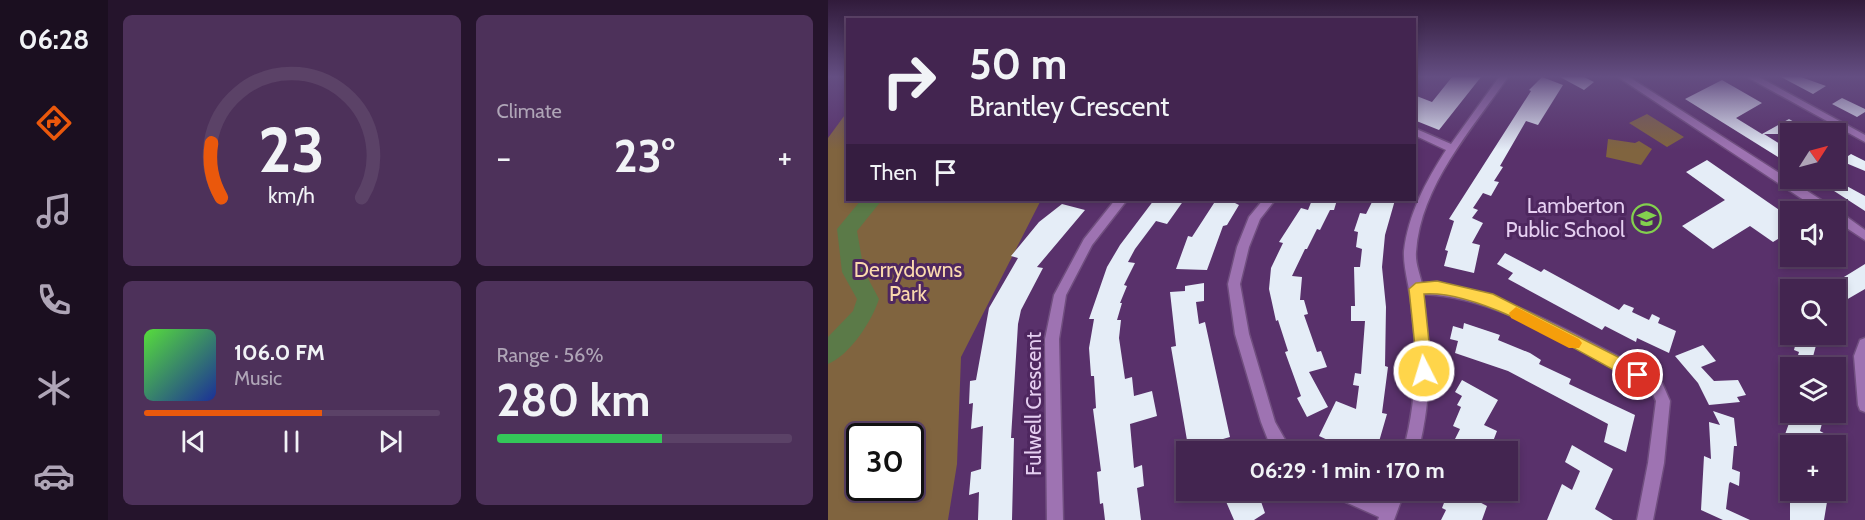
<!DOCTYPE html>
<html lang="en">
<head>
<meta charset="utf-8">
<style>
  body { margin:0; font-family:Cabin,sans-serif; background:#4d315a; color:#f1f3f6; height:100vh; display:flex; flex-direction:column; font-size:22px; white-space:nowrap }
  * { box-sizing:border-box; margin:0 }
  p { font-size:20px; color:#afa5b7 }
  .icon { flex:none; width:33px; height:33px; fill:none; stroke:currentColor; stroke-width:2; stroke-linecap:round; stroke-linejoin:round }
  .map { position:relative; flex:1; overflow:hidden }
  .side { display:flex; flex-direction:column; gap:15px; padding:15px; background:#25142c; width:720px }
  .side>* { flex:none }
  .guide { position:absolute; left:18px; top:18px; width:570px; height:183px; border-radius:0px; box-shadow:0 3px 9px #0003,0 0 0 2px #5b4267; background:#432550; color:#f1f3f6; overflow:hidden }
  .needle { width:39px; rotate:54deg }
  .fabs { position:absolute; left:952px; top:123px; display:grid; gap:12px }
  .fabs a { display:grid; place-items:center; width:66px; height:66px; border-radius:0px; background:#432550; box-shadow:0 3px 9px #0003,0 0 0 2px #5b4267; font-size:30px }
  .speed { position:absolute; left:18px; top:423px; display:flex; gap:12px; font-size:30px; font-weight:700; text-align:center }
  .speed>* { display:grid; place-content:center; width:78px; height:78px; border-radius:50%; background:#432550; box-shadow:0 3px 9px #0003,0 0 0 2px #5b4267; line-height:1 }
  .speed .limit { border:3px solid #111; border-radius:9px; background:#fff; color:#111 }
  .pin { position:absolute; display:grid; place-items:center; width:51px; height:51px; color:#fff; margin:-26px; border:3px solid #fff; border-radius:50%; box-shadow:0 2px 6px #0007 }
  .me { position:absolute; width:66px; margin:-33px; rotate:355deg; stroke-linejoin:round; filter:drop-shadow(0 0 4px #0008) }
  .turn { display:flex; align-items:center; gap:21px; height:126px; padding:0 24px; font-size:27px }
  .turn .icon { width:78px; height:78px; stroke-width:2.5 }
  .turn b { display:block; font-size:42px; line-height:51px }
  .then { display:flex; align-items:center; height:57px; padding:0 24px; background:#0003; gap:12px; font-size:22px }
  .big { font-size:45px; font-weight:800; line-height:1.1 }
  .side .tile { flex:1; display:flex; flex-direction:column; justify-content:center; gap:9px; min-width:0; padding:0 21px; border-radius:9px; background:#4d315a }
  .side .dial { align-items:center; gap:0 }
  .dial svg { height:156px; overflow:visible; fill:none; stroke:#5b4267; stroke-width:7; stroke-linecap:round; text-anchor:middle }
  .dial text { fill:#f1f3f6; stroke:none }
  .song { display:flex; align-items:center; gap:18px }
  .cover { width:72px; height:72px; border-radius:9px; background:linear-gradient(135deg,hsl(110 70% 55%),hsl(230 70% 35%)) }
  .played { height:6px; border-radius:3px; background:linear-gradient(90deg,#ea580c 60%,#5b4267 60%) }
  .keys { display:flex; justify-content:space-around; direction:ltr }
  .heat { display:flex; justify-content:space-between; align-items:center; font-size:33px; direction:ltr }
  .charge { height:9px; border-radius:4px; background:linear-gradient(90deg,#34c759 56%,#5b4267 0) }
  .side .tiles { flex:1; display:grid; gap:15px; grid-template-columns:repeat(2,1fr) }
  .trip { position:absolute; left:348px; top:441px; width:342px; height:60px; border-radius:0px; background:#432550; box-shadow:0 3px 9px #0003,0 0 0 2px #5b4267; font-weight:800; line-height:60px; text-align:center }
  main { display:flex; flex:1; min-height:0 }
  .dock { display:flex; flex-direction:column; width:108px; justify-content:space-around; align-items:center; background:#1b0f20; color:#afa5b7 }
  .dock .icon { width:42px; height:42px }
  .dock .active { color:#ea580c }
  .dock b { font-size:27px; color:#f1f3f6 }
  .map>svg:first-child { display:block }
  .green { fill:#80643f; fill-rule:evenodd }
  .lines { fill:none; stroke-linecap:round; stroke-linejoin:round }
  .river { fill:#5b7a48; fill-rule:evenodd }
  .building { fill:#e5edf7 }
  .street-casing { stroke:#704e7f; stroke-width:3 }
  .street { fill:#9e73b2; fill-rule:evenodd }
  .route { fill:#ffd54a; stroke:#a68a30; stroke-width:1.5 }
  .slow { fill:#f59e0b }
  .labels { text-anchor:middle; stroke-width:6; stroke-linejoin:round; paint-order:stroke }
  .poi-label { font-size:21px; fill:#e5cff1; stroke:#4e275f; text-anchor:end }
  .park-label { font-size:21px; fill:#fad9ad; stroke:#4e275f }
  .street-label { font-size:21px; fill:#e5cff1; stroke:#4e275f }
</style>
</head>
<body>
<main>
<nav class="dock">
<b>06:28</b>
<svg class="icon active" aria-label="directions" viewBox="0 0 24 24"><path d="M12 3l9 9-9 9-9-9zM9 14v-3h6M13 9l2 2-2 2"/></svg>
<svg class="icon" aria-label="music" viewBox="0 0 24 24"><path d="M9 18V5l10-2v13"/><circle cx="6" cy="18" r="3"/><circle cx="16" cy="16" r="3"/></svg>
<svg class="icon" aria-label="phone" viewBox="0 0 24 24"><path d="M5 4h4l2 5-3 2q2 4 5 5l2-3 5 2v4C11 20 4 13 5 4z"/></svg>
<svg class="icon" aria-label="climate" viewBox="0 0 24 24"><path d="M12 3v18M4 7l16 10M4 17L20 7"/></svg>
<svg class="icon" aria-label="car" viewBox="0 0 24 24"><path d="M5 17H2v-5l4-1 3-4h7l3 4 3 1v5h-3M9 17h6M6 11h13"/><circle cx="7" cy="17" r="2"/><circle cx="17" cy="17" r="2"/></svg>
</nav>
<section class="side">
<div class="tiles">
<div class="tile dial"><svg viewBox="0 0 100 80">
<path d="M14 69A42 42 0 1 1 86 69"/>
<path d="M14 69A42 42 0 0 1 9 41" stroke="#ea580c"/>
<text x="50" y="56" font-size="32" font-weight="700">23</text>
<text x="50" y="72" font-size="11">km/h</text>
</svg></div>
<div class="tile"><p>Climate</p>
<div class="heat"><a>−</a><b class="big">23°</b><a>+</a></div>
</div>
<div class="tile">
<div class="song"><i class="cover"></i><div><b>106.0 FM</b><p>Music</p></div></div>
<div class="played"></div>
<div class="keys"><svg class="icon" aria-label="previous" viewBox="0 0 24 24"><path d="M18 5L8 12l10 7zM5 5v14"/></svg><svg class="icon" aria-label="pause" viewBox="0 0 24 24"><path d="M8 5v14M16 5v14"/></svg><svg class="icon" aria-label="next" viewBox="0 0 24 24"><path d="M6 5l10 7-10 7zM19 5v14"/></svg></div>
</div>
<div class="tile"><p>Range · 56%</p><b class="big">280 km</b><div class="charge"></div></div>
</div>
</section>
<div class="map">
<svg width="1037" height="520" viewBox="0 0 1037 520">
  <rect width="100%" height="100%" fill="#59316b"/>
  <path class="green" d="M19 112 20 200H213L133 357 129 464 120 520H0V138ZM32 436H82V488H32Z
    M819 114 856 137 839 147 801 123Z
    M780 139 807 143 811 141 824 149 813 165 778 157Z"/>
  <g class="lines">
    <path class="river" d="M33 200H54L29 231 36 271 51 299C44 321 22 355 0 364V337L25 311 29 299 14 272 9 229Z"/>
  </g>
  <path class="building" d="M624 77H653L611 130 586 120V95L604 102Z
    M714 77 735 85 710 125 698 121 672 166 675 167 666 181 671 182 663 196 655 193 645 208 650 210 644 218 655 223 644 243 652 245 646 273 616 266 620 251 617 250 626 221 621 219 703 91 701 90Z
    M732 77H756L766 82 756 90Z
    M953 77H973L998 86 985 94Z
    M894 80 934 103 908 118 934 134 961 119 987 134H936L963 151V165L857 99Z
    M1014 98 1037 109V112L1029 117 1004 104Z
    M1023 154 1037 161V171L1013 161Z
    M879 160 963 218V231L945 242 922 226 885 249 854 226 897 200 858 172Z
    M986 178H1004L1037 196V211Z
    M326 200H356L339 224 328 221 307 249 300 262 307 263 296 285 299 286 292 303H294L289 320H293L291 338 297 379 304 377 306 396 324 391 329 416 302 424 306 468 314 465 316 486 309 488 313 520H277L275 503 272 504 269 472 273 471 265 409 268 408 266 376H263L261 348 266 319H261L279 267 292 245Z
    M388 200H410L407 203 411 205 399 225 395 226 379 270 348 269 360 236 364 237Z
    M484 200H509L506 210H502L492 230 489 229 479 249H477L464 276 474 277 472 300H476L480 314 476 315 489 352 493 351 499 367 481 372 500 407 479 417 469 398 473 396 457 352 460 351 450 320 448 321 441 289 443 268 455 243 451 242 473 208 480 210Z
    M545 200H567L557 235 554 267 558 307 557 366 560 367 554 413 559 414 548 452H526L491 436 508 401 528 409 531 386 525 385 527 373 533 374 537 321H523V306H527L526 267H532L534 249 528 247 530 232 526 231 532 213 538 214Z
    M234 204 257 210 209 267 215 268 193 310 190 324 183 438H186L184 520H150L151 492 141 495 143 472 153 469 155 426 143 429 145 403 141 404 142 381 148 380 161 308 190 258 183 256 211 222Z
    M677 253 713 272 716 269 791 310 796 304 806 308 804 312 821 320 824 314 832 318 830 323 848 331 841 353 809 338 808 342 777 326 774 330 680 279 685 273 669 264Z
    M1037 264V289L1018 300 1008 309V289L1003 285Z
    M376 283V301L368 302 371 324 377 322 402 437 395 439 398 452H379L378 449 361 452 343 347 348 346 342 292 357 291V286Z
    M636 323 672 335 670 340 702 353 713 360 711 364 743 379 741 384 807 415 798 452 776 442 780 424 680 371 627 353 630 341 622 339 625 326 635 329Z
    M953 334H991L982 368H966L971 352 966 350 968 342Z
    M875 345 888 361 873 367 886 381 910 380 918 395 909 397 912 402 881 405 870 383 847 356Z
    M960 365H963V407L950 400Z
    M634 380 670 400 656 425 669 431 661 452H629L633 442 627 439 632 429 625 426 633 407 629 405 634 396 627 392Z
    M885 411 906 418 909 446H906L904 469 912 472 911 486 902 482 901 484 898 509 922 520H895L873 510 876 456 883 459 881 422 892 425Z
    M965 412H997L992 431 1001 436 998 446H965L955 440Z
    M744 445 785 469 767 509 785 520H719L734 484 744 490 752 471 737 462Z
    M393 490H429L437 513 426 520H406Z
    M621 490H642L640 496 659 506 654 520H613L618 510 614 508Z
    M962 490H1001L996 520H962Z"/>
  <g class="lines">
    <defs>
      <path id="street" d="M671 77H680C644 129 592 186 588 252 587 263 592 274 594 284 680 288 754 342 831 376L842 401 836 463 825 520H809L820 463 828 401 821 386C748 352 678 298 595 294 603 348 604 399 590 452H575C588 405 590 358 584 310 583 292 575 269 576 251 580 215 598 181 618 150L586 135V128L623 144Z
        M790 77H801L1012 212 1037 230V240L1008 221V212H994Z
        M919 77H931L1037 135V142Z
        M287 200H299L264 245 238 295 231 339 235 520H219L217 339 226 295 256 239Z
        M435 200H447L432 219 421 247 412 284 421 334 447 422 464 452H448L440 440 433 422 407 334 400 284 409 247 421 217Z
        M1037 338V412L1032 410 1030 405 1026 356 1032 340Z
        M502 490H529L556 503 561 490H577L566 520H550L551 517 504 496Z"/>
    </defs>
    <use href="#street" class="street-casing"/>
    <use href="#street" class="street"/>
  </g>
  <linearGradient id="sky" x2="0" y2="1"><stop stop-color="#311b3b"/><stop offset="0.51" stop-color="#644e82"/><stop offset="1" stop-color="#644e82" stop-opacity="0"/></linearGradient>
  <rect width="1037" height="150" fill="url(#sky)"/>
  <path class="route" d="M609 281 665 294 816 370 818 375 816 380 810 382 804 380C751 352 654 290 596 294L604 371 602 376 596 379 590 376 581 289 588 283Z"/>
  <path class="slow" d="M688 307 751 339 754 343 751 348H741L683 318 681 313Z"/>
  <defs>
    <symbol id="school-ring" viewBox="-11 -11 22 22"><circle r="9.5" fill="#4e275f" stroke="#83d04e" stroke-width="1.5"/><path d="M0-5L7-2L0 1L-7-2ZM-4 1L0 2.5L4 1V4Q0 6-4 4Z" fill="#83d04e"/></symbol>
  </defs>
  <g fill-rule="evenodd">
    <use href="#school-ring" x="802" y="202" width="33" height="33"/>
  </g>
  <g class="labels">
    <g class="poi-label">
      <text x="797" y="213">Lamberton<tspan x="797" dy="24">Public School</tspan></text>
    </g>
    <g class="park-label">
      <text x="80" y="277">Derrydowns<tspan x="80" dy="24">Park</tspan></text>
    </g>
    <g class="street-label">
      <text transform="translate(206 404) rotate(-90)" y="7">Fulwell Crescent</text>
    </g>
  </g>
</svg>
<div class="fabs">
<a><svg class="needle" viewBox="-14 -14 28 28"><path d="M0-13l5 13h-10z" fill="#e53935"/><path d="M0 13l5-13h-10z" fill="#afa5b7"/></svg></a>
<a><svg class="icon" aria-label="sound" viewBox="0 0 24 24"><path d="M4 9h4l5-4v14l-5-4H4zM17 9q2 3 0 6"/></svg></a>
<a><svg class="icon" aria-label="search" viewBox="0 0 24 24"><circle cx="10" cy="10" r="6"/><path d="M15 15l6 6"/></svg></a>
<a><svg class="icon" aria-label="layers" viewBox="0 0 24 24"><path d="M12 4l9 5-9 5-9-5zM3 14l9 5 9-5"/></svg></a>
<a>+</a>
</div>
<div class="speed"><div class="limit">30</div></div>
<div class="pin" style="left:810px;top:375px;background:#d93025"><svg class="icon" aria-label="arrive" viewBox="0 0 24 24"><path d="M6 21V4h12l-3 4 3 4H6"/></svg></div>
<svg class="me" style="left:596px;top:371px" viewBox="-20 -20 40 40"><circle r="17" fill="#ffd54a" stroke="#fff" stroke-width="3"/><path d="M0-11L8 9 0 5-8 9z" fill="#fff"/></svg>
<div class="trip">06:29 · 1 min · 170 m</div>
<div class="guide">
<div class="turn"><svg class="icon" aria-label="right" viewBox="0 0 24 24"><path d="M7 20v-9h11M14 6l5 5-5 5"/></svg><div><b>50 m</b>Brantley Crescent</div></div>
<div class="then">Then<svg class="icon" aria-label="arrive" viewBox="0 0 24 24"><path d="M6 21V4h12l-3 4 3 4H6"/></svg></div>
</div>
</div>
</main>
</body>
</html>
